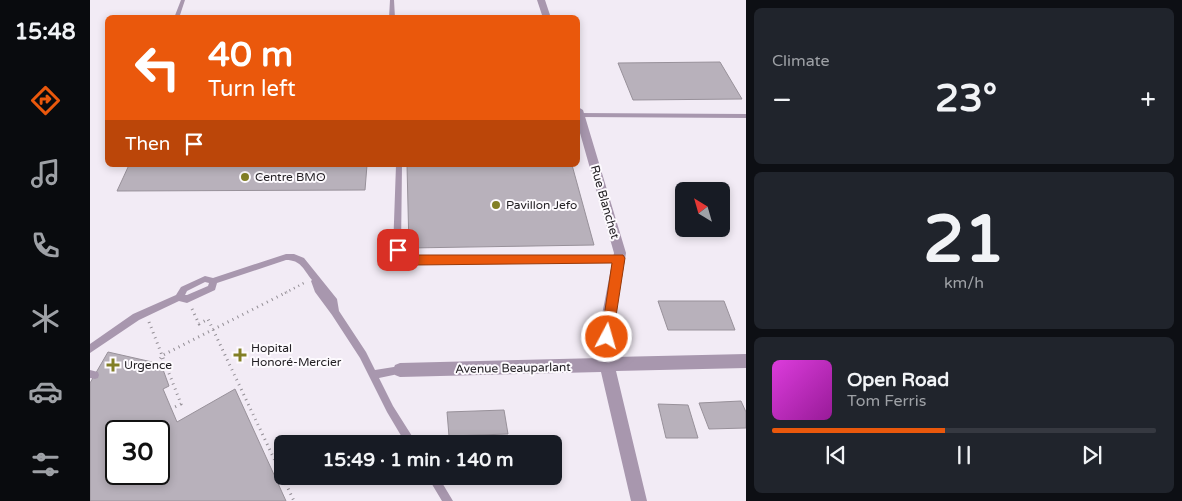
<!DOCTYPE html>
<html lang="en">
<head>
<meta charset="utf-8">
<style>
  body { margin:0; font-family:"Varela Round",sans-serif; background:#20242c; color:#f1f3f6; height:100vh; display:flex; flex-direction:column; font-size:19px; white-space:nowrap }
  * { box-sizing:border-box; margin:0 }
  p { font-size:16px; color:#9ea1a6 }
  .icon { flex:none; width:28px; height:28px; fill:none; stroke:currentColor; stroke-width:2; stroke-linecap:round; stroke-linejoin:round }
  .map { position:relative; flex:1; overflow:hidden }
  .side { display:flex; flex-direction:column; gap:8px; padding:8px; background:#0d0f14; width:436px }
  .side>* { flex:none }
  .guide { position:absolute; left:15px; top:15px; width:475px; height:152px; border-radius:8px; box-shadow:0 2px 8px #0003; background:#ea580c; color:#fff; overflow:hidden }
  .needle { width:32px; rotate:323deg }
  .tools { position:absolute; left:585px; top:182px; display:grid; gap:10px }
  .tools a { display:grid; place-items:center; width:55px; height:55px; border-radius:8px; background:#171b24; box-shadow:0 2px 8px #0003; font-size:25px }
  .speed { position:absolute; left:15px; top:420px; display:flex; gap:10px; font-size:25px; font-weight:700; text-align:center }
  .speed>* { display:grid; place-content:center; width:65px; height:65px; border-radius:50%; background:#171b24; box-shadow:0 2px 8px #0003; line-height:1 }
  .speed .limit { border:2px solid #111; border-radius:8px; background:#fff; color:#111 }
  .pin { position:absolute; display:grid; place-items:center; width:42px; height:42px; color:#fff; margin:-21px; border-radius:10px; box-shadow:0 2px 8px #0006 }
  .me { position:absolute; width:55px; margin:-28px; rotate:6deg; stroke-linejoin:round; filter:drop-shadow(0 0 4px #0008) }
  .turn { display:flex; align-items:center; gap:18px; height:105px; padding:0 20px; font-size:22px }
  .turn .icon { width:65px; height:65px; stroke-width:2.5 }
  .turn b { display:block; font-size:35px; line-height:42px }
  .then { display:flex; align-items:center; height:48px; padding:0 20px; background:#0003; gap:10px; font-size:19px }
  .big { font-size:38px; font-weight:700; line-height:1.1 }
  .side .tile { flex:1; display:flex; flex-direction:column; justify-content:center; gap:8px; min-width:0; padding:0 18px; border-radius:8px; background:#20242c }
  .side .dial { align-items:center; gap:0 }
  .dial b { font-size:65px; line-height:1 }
  .song { display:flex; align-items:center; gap:15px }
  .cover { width:60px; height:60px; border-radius:8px; background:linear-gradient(135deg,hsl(300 70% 55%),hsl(300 70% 35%)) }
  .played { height:5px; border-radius:2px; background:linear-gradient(90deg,#ea580c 45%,#363941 45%) }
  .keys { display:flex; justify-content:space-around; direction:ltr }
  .heat { display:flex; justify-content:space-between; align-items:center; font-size:28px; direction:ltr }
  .trip { position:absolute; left:184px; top:435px; width:288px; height:50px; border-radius:8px; background:#171b24; box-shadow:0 2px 8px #0003; font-weight:700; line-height:50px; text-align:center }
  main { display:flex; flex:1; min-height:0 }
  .dock { display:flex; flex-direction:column; width:90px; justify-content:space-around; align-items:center; background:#090b0e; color:#9ea1a6 }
  .dock .icon { width:35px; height:35px }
  .dock .active { color:#ea580c }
  .dock b { font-size:22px; color:#f1f3f6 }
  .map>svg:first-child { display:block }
  .building { fill:#b8b1bb; stroke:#98919a; fill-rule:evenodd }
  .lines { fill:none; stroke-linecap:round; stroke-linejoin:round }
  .path-far1 { stroke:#938e95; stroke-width:2.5; stroke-dasharray:1 4; stroke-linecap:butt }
  .path { stroke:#938e95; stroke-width:3; stroke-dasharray:1 4.5; stroke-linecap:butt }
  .lane { fill:#a897ae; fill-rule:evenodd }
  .street { fill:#a897ae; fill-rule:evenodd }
  .route { fill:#ea580c; stroke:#983908 }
  .poi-dot { fill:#827f26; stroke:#fdfafe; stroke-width:2 }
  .labels { text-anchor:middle; stroke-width:4; stroke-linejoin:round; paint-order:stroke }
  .poi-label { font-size:12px; fill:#232024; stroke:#fdfafe; text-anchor:start }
  .street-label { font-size:12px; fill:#232024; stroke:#fdfafe }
</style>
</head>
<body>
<main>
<nav class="dock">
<b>15:48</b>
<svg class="icon active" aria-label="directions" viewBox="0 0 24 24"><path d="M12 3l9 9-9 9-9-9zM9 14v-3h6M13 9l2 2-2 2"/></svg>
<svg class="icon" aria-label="music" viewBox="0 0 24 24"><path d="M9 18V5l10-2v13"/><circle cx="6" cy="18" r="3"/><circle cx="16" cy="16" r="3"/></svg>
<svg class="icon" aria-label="phone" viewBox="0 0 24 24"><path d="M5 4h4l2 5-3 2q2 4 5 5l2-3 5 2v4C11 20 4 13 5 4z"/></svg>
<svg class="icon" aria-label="climate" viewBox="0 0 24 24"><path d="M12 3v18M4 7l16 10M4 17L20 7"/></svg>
<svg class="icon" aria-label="car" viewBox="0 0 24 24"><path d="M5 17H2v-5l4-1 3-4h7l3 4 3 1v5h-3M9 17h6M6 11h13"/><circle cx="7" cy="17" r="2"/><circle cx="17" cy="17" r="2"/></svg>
<svg class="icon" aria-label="filters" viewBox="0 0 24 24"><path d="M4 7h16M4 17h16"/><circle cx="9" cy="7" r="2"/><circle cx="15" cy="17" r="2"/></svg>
</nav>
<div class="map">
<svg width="656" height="501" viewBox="0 0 656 501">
  <rect width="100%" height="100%" fill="#f2ebf5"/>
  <path class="building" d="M630 62 652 99 543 100 528 63Z
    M39 165H277L275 190 27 191Z
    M317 165H482L504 245 319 248Z
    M568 301H634L645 330H578Z
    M18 352 71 364 79 386 73 389 87 422 145 389 196 501H0V383ZM26 431H69V474H26Z
    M651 401 656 412V428L619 429 609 403Z
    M568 404 598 405 608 438H576Z
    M414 410 418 434 359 436 357 412Z"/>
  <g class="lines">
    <path class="path-far1" d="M195 293 214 283"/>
    <path class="path" d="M102 309 109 324 118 319 204 501
      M59 322 91 404 81 409
      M67 363 73 355 197 292"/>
    <path class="lane" d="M91 0H95L89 18H84Z
      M300 0H304L305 18H299Z
      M488 113 656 114V118L489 117H488Z
      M306 165H312L311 249 324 257 529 255 532 256 533 258 532 260 529 261 323 263 320 262 304 252 303 250Z
      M196 254H204L214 258 247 299 249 311 276 352 285 370 310 366 313 367 314 370 313 373 289 378 303 406 327 444H316L297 412 270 358 242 315 225 292 221 281 222 280C213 269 211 260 196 260L127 283 125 290 97 303 89 301 49 320 0 353V344L43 314 86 295 91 287 115 276 123 278ZM115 282 119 283 118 286 97 295H95L97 291Z
      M0 370 8 372 9 375 8 378 5 379 0 378Z
      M337 476H348L363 501H352Z"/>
    <path class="street" d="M447 0H455L461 18H453Z
      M488 107 493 110 536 253 524 325V357L656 354V368L526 371 557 501H541L511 372 310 377 305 375 303 370 305 365 310 363 510 358V325L524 253 488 126Z"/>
  </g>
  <path class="route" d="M308 245 325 255H533L535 258 522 342 517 343 513 342 511 337 522 263 323 265 303 253V246Z"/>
  <g class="poi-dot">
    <circle cx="155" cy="177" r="5"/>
    <circle cx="406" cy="205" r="5"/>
    <path d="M147.5 347.5h5v5h5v5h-5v5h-5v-5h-5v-5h5z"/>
    <path d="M20.5 357.5h5v5h5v5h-5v5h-5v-5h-5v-5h5z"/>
  </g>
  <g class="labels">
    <g class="poi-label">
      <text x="165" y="181">Centre BMO</text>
      <text x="416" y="209">Pavillon Jefo</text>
      <text x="161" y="352">Hopital<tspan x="161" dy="14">Honoré-Mercier</tspan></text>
      <text x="34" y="369">Urgence</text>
    </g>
    <g class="street-label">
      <text transform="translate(515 202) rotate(74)" y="4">Rue Blanchet</text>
      <text transform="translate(423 368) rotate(-1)" y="4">Avenue Beauparlant</text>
    </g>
  </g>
</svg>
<div class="tools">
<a><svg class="needle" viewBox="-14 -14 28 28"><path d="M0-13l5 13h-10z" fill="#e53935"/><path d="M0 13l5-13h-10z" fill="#9ea1a6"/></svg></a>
</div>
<div class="speed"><div class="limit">30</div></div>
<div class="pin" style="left:308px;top:250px;background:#d93025"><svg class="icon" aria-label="arrive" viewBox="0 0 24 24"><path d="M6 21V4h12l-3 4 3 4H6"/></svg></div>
<svg class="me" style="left:517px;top:337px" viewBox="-20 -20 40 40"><circle r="17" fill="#ea580c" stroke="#fff" stroke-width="3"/><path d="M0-11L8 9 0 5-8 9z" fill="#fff"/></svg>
<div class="trip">15:49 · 1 min · 140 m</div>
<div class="guide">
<div class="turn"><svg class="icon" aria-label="left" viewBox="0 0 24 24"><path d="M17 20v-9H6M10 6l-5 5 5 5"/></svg><div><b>40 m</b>Turn left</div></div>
<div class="then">Then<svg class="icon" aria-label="arrive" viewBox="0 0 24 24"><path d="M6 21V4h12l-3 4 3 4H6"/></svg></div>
</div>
</div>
<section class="side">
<div class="tile"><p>Climate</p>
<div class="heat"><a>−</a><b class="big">23°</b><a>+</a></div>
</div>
<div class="tile dial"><b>21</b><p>km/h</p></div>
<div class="tile">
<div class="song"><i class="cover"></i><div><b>Open Road</b><p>Tom Ferris</p></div></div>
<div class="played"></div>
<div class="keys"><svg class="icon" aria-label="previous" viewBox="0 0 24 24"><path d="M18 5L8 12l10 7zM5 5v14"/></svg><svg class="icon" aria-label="pause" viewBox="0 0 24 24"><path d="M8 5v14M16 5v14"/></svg><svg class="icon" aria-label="next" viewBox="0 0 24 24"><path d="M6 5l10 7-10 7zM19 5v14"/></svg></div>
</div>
</section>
</main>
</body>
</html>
